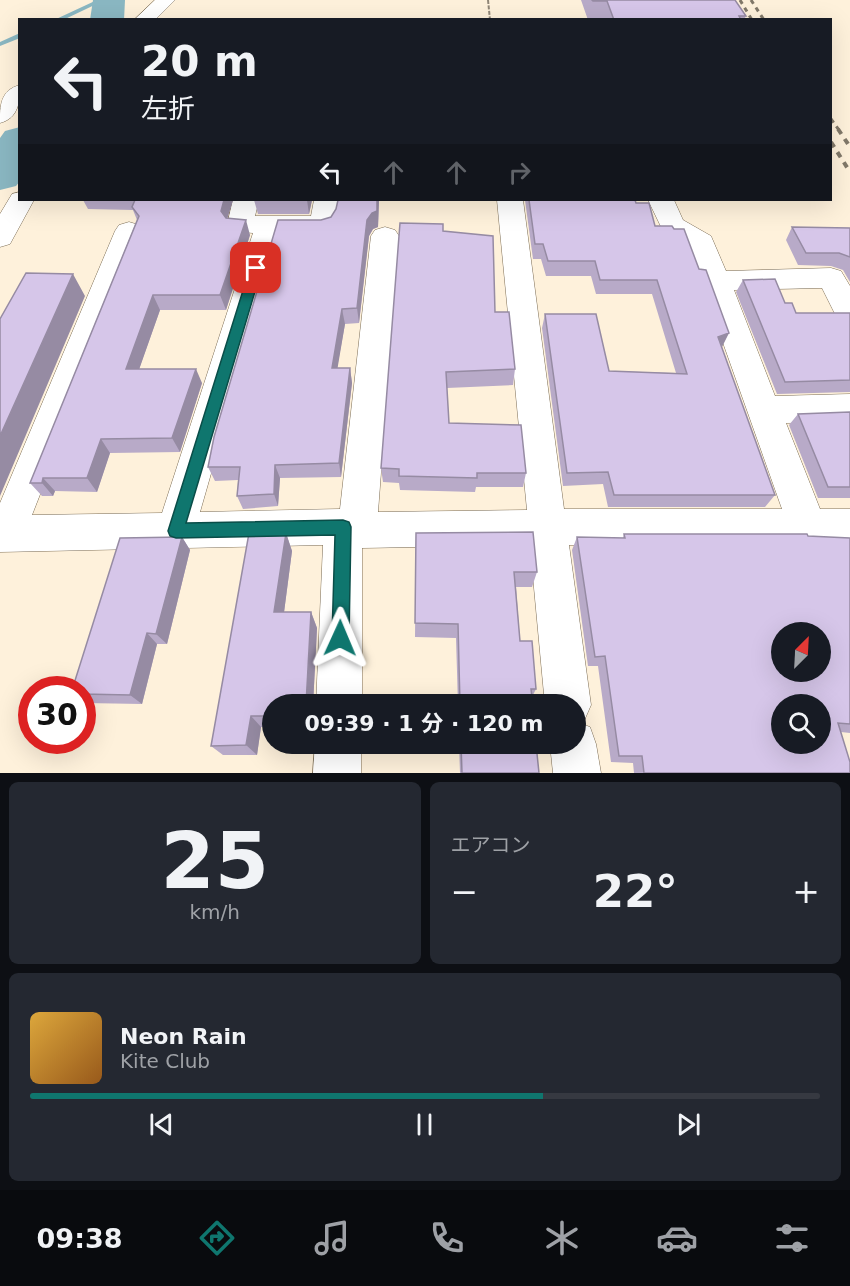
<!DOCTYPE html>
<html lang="ja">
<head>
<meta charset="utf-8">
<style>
  body { margin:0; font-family:"DejaVu Sans","Noto Sans JP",sans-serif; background:#242831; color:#f1f3f6; height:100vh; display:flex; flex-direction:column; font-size:22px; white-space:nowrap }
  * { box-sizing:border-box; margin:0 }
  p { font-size:20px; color:#9ea1a6 }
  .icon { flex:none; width:33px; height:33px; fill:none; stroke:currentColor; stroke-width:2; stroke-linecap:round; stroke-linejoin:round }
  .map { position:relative; height:773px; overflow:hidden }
  .drawer { display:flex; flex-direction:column; gap:9px; padding:9px; background:#0d0f14; flex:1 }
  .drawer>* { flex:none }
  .banner { position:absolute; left:18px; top:18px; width:814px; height:183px; border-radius:0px; box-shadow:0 6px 24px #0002; background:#171b24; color:#f1f3f6; overflow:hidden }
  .needle { width:39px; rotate:24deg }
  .tools { position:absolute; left:771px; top:622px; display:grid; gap:12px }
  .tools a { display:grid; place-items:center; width:60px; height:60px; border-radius:50%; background:#171b24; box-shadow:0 6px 24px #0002; font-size:30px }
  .speed { position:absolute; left:18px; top:676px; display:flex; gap:12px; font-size:30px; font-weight:700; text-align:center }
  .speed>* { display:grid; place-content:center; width:78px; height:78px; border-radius:50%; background:#171b24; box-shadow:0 6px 24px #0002; line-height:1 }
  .speed .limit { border:9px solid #d22; background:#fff; color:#111 }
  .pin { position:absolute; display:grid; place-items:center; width:51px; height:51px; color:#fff; margin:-26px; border-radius:12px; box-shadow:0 3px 9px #0006 }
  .me { position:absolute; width:66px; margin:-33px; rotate:1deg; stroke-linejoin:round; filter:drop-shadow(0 0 4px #0008) }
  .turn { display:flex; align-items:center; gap:21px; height:126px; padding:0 24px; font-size:27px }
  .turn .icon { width:78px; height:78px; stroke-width:2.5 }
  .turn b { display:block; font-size:42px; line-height:51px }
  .lanes { display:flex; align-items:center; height:57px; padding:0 24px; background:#0003; justify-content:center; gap:30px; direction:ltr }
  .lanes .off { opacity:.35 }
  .big { font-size:45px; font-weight:700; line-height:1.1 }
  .drawer .widget { flex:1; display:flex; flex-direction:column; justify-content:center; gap:9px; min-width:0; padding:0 21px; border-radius:9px; background:#242831 }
  .drawer .dial { align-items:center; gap:0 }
  .dial b { font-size:78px; line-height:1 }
  .song { display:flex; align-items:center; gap:18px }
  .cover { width:72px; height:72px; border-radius:9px; background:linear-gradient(135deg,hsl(40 70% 55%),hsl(30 70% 35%)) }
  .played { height:6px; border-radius:3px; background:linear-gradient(90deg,#0f766e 65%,#363941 65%) }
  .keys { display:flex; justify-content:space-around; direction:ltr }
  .heat { display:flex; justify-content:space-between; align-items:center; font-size:33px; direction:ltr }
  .drawer .tiles { flex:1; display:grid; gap:9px; grid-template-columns:1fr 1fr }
  .widget:last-child { grid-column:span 2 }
  .trip { position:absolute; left:262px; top:694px; width:324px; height:60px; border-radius:30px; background:#171b24; box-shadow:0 6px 24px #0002; font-weight:700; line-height:60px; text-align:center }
  .tab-bar { display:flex; height:96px; justify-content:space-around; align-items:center; background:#090b0e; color:#9ea1a6 }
  .tab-bar .icon { width:42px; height:42px }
  .tab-bar .on { color:#0f766e }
  .tab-bar b { font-size:27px; color:#f1f3f6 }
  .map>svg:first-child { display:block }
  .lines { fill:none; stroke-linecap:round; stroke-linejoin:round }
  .stream { fill:#8ab7c2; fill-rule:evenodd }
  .river { fill:#8ab7c2; fill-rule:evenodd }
  .minor-casing { stroke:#7c6d55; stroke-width:1 }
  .path { stroke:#918778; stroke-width:2; stroke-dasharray:4 1.5; stroke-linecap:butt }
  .minor { fill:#fff; fill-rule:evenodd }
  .rail-far1 { stroke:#817869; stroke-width:3; stroke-dasharray:4.5 4.5; stroke-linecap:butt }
  .rail { stroke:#817869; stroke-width:4; stroke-dasharray:6 6; stroke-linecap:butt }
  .wall { fill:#b8aac8 }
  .shaded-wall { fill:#968ba3 }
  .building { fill:#d6c6e9; stroke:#968ba3; stroke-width:1.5; fill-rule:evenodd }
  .route { fill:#0f766e; stroke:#0a4d48; stroke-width:1.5 }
</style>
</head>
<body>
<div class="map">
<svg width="850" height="773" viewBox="0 0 850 773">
  <rect width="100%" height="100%" fill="#fef1db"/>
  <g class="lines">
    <path class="stream" d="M97 0H105L63 20H54Z
      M20 33V38L0 46V42Z"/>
    <path class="river" d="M93 0H125L124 20H90Z
      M20 127V181L16 186 0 190V138L5 131Z"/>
    <defs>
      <path id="minor" d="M155 0H175L155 20H134Z
        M20 85C20 101 19 118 0 123 0 106 0 90 20 85Z
        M20 192V200H34L10 244 0 247V214L12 194Z
        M233 200H259L255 216H311L314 200H340L336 224 332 230 323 233H280L200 512 340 509 371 236 375 230 385 227 395 230 399 236 378 512 527 510 497 200H523L564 509H782L689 247 663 231 648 200H674L683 220 711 236 726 271 831 268 841 271 850 286V325L839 322 822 288 734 290 775 396 850 394V422L786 423 820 509H850V545H569L591 705 584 721 579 723 590 727 596 744 601 773H553L550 744H576V705H545L530 545 362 548V705H316L323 545 0 552V503L115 231 119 225 129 222 139 225 143 231 32 515 162 513 253 233 231 231 227 225Z
        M315 744H361V773H313Z"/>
    </defs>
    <use href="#minor" class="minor-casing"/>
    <path class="path" d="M488 0 490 20"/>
    <use href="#minor" class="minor"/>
    <path class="rail-far1" d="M740 0 752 20
      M751 0 764 20
      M831 119 839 130"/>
    <path class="rail" d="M838 129 850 147
      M831 142 850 172"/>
  </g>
  <path class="wall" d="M581 0H735L746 16 744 20H588Z
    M83 200H233L227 218 250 235 226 310H160L139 369 202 383 180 452 110 453 97 492 55 491 53 496H42L30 483 137 220 133 210 88 209Z
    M254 200H312L309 214H258Z
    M338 200H379L378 227 373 229 369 236 359 323 345 324 337 368H350L352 383 341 477 280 478 278 506 243 509 237 496 238 480 215 481 208 467 321 220 331 217 336 209Z
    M525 200H635L636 203 655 226 722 347 775 495 765 507H608L603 484 563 486 542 328 545 314 609 371 676 373 652 294H596L591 276H546L541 259H533Z
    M792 227 850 228V282L843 270 831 266 798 265 786 240Z
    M443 231 495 312 515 369 513 385 447 388 449 423 526 473 523 487H476L475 492 400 490 399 483 383 482 381 468Z
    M743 280 785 303 796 313H850V392L777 394 736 292Z
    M850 412V498H818L789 425 798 414Z
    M286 533 292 551 284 612H311L317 628 313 705H273V728L261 727 257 755H223L211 746Z
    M416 533 537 572 532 587H516L520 641 536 689 532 697 533 705H458L456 638 415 637Z
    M624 534 808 536 850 538V733L841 732 850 773H634L633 763 611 762 598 666H588L572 550 577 537 623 538Z
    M182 537 190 550 167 644H157L142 704 85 703 82 702V690Z
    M459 744H536L539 773H460Z"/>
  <path class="shaded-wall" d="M224 200H233L225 226 221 211Z
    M307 200H312L309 214Z
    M377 200H379L378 227 373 229 369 236 359 323 357 308 367 220 372 213Z
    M246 220 250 235 226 310 220 295Z
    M73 274 85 296 0 496V436Z
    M153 295 160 310 134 384 126 369Z
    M342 309 345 324 335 383 332 368Z
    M729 333 722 347 718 337Z
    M350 368 352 383 341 477 339 463Z
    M196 369 202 383 180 452 172 438Z
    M101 439 110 453 97 492 87 478Z
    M275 465 280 478 278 506 274 494Z
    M43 478 55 491 53 496 42 483Z
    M286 533 292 551 282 628 274 612Z
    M182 537 190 550 167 644 156 634Z
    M311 612 317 628 313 705H306Z
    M147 633 157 644 142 704 130 695Z
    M251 716 261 727 257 755 246 745Z"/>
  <path class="building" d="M592 0H735L746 16H739L741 20H614L607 1H593Z
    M135 200H224L221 211 226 218 246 220 220 295H153L126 369H196L172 438 101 439 87 478H43L42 483H30L139 216 132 207Z
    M338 200H377V211L372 213 367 220 357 308 342 309 332 368H350L339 463 275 465 274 494 237 496 240 467H208L214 437 278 220H321L331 217 336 209Z
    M529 200H635L636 203H649L655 226H672L674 229H684L699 269 706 270 729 333 718 337 775 495H614L608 472 567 473 545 314H596L609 371 687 374 657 280H600L595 261H548L543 244H535Z
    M400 223 443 224V231L493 236 495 312H509L515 369 446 372 449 423 521 425 526 473H477V478L399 476V469L381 468Z
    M792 227 850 228V257L839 253H806Z
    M26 273 73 274 0 436V319Z
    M775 279 785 303H792L796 313H850V380L785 382 743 280Z
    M850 412V487H828L798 414Z
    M533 532 537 572H514L520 641H532L536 689H531L533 705H460L458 624 415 623 416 533Z
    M249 533H286L274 612H311L306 705H273V716H251L246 745 211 746Z
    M624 534H807L808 536 850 538V724L838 723 850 762V773H644L642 756H619L605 656 595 657 577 537 625 538ZM782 633H820V672H782ZM782 705H820V744H782Z
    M182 537 156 634 147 633 130 695 82 694V690H72L120 538Z
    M461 744H536L539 773H462Z"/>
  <path class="route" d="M256 265 262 268 186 523 343 520 349 522 351 527 349 638 347 645 340 647 334 645 332 638 335 535 176 538 170 536 168 531 250 268Z"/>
</svg>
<div class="tools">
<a><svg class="needle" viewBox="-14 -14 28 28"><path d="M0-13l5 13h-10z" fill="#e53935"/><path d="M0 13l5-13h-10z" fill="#9ea1a6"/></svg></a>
<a><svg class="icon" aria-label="search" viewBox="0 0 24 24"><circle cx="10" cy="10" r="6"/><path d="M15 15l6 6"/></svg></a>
</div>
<div class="speed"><div class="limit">30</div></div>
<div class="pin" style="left:256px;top:268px;background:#d93025"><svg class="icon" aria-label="arrive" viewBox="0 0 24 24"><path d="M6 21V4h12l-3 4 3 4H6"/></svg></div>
<svg class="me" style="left:340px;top:638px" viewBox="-20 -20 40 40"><path d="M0-17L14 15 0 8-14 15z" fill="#0f766e" stroke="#fff" stroke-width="4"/></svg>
<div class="trip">09:39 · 1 分 · 120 m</div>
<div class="banner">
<div class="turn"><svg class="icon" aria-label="left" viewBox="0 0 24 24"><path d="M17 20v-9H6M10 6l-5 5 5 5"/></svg><div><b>20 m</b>左折</div></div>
<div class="lanes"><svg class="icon" aria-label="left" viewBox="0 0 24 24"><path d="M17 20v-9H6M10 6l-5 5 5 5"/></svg><svg class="icon off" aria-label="ahead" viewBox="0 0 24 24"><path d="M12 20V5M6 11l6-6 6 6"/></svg><svg class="icon off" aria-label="ahead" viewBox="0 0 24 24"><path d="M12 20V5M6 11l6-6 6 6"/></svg><svg class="icon off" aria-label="right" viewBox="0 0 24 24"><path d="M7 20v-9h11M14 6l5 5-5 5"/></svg></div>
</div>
</div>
<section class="drawer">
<div class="tiles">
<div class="widget dial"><b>25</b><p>km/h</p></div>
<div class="widget"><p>エアコン</p>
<div class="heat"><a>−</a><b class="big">22°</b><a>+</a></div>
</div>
<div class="widget">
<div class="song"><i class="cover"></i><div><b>Neon Rain</b><p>Kite Club</p></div></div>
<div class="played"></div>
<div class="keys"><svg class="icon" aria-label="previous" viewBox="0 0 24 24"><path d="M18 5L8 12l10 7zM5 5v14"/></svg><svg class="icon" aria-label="pause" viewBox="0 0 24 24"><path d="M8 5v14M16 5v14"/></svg><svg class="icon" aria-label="next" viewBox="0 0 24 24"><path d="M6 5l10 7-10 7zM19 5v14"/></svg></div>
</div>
</div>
</section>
<nav class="tab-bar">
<b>09:38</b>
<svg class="icon on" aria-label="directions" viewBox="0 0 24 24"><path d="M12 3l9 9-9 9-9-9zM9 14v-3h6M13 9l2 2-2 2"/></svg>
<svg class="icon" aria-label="music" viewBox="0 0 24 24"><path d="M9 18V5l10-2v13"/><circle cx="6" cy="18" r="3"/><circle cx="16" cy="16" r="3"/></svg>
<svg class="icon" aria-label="phone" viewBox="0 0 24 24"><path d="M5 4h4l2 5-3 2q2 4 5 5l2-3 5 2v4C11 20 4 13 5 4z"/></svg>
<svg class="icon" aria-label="climate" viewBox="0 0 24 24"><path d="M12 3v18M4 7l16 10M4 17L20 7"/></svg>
<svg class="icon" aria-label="car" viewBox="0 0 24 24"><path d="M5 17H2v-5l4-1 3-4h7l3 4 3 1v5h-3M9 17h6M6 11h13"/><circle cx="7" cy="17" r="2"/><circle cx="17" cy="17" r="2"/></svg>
<svg class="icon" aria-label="filters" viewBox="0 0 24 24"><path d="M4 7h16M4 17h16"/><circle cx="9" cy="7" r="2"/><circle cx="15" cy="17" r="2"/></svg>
</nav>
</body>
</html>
